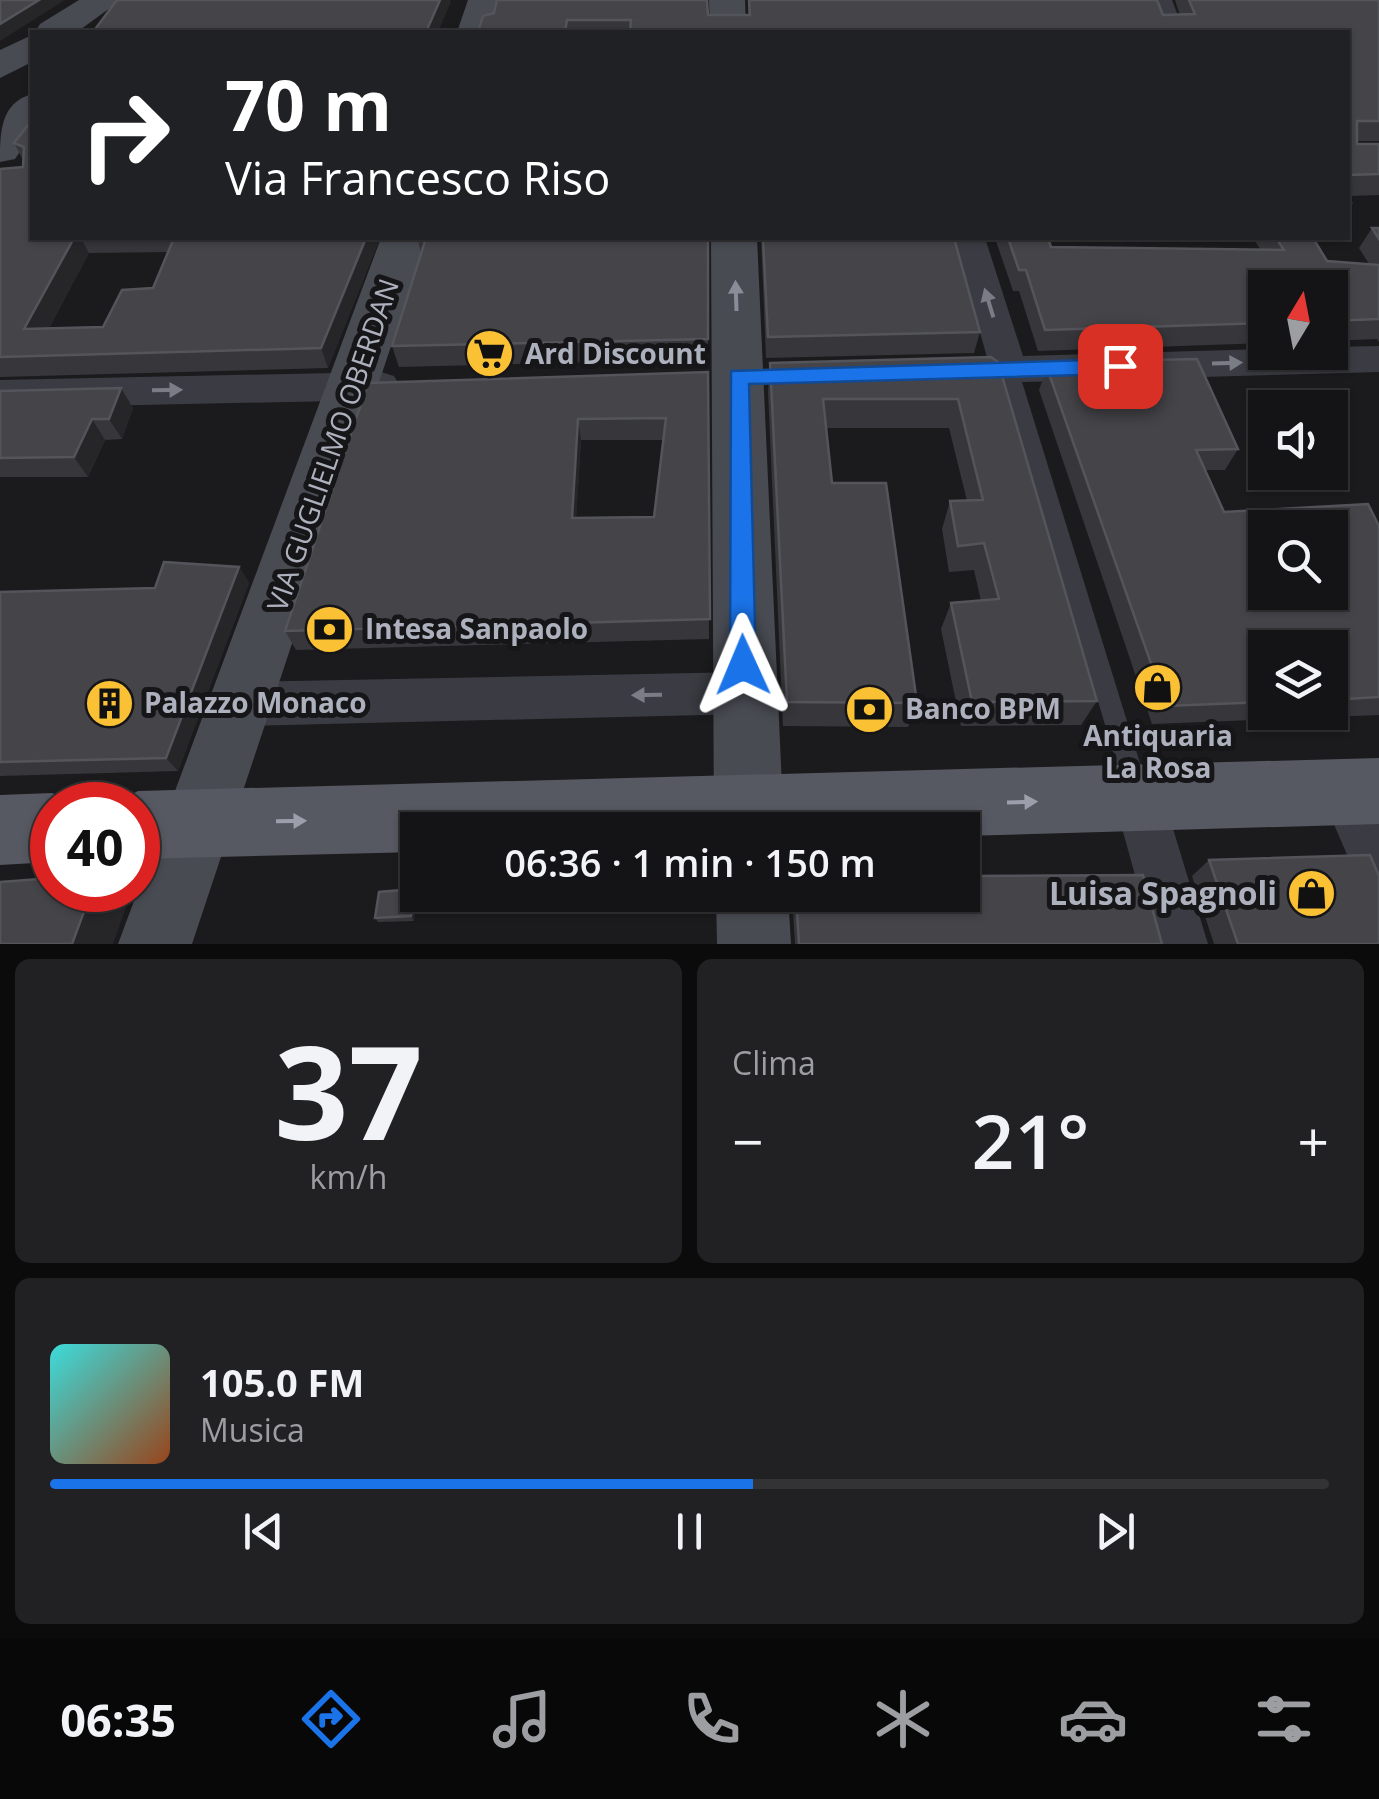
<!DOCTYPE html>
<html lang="it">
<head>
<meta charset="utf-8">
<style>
  body { margin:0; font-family:"Open Sans",sans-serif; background:#212123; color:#f1f3f6; height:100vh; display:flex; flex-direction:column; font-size:38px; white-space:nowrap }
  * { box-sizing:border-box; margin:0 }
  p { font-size:32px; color:#9d9ea1 }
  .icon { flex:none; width:55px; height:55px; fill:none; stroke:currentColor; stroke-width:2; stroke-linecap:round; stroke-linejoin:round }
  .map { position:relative; height:944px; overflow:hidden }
  .details { display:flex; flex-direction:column; gap:15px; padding:15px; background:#0b0b0c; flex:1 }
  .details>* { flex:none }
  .guide { position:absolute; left:30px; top:30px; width:1320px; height:210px; border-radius:0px; box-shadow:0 2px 8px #0004,0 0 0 2px #333335; background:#202124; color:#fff; overflow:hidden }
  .needle { width:65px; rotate:10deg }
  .controls { position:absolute; left:1248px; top:270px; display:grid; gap:20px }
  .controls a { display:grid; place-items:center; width:100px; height:100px; border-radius:0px; background:#141416; box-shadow:0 2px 8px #0004,0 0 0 2px #333335; font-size:50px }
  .speed { position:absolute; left:30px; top:782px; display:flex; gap:20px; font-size:50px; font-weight:700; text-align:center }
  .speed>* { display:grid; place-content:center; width:130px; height:130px; border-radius:50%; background:#141416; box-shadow:0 2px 8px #0004,0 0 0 2px #333335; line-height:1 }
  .speed .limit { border:15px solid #d22; background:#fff; color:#111 }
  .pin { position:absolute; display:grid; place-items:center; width:85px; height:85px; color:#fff; margin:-42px; border-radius:20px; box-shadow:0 5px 15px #0006 }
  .me { position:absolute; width:110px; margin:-55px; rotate:359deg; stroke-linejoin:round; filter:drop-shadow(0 0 8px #0008) }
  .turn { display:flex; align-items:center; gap:35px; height:210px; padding:0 30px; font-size:45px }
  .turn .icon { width:130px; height:130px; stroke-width:2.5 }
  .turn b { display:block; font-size:70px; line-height:85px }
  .big { font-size:75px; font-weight:600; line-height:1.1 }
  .details .tile { flex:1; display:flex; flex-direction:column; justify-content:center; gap:15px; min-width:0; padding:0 35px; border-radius:15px; background:#212123 }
  .details .dial { align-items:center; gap:0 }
  .dial b { font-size:130px; line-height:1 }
  .song { display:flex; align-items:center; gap:30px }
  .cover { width:120px; height:120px; border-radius:15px; background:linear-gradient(135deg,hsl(180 70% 55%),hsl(20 70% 35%)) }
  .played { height:10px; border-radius:5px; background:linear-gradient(90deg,#1a73e8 55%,#333335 55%) }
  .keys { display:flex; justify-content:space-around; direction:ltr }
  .heat { display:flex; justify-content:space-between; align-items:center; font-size:55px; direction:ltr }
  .details .tiles { flex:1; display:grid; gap:15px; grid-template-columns:1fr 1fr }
  .tile:last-child { grid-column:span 2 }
  .trip { position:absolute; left:400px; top:812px; width:580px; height:100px; border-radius:0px; background:#141416; box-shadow:0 2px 8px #0004,0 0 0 2px #333335; font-weight:600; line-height:100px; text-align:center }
  .tab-bar { display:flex; height:160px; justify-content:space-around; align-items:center; background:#080809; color:#9d9ea1 }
  .tab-bar .icon { width:70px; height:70px }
  .tab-bar .current { color:#1a73e8 }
  .tab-bar b { font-size:45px; color:#f1f3f6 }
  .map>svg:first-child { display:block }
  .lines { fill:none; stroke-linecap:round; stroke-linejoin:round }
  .lane { fill:#3b3c43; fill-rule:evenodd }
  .street { fill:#3b3c43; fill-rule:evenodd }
  .secondary { fill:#494b53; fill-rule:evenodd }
  .primary { fill:#575962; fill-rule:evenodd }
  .wall { fill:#37373b; fill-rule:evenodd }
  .shaded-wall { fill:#262629 }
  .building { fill:#444449; stroke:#54555b; stroke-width:2.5; fill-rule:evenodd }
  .oneway { fill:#8a8d98 }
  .oneway2 { fill:#7a7c86 }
  .oneway3 { fill:#9c9fab }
  .route { fill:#1a73e8; stroke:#114b97; stroke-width:2.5 }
  .labels { text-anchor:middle; stroke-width:10; stroke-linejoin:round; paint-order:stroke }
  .poi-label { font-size:28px; font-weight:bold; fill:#adb1bd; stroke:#161618; text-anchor:start }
  .street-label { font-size:28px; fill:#adb1bd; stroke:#161618 }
  .near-poi-label { font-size:32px; font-weight:bold; fill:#adb1bd; stroke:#161618; text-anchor:end }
</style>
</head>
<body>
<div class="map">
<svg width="1379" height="944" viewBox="0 0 1379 944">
  <rect width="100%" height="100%" fill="#1b1b1d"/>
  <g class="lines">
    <path class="lane" d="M1009 362 1018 369 1148 789 1145 797 1136 801 1127 797 1124 789 1000 369Z"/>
    <path class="street" d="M1146 0H1172L1184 32H1158Z
      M953 238H985L1023 356 1265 349 1330 352V347L1379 346V372L949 384 936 380 931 371 936 362 987 357Z
      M381 372 394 376 400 386 394 396 381 400 0 408V380Z
      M744 672 761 678 767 693 761 708 744 714 242 726 225 719 218 704 225 689 242 682Z
      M1345 768 1363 775 1379 811V895L1361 887 1320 792 1327 775Z
      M1139 775 1157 782 1164 799 1208 944H1154L1114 799 1121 782Z"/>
    <path class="secondary" d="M79 0H121L77 32H35L40 24Z
      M468 0H504L493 32H457Z
      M709 0H745L746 32H710Z
      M32 35V62L0 78V50Z
      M32 94V134L15 159 0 162C0 133 0 103 32 94Z
      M381 238H427L192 944H118Z
      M711 238H757L784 830H714Z
      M716 895H788L791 944H717Z"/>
    <path class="primary" d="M1379 758V824L962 836V830H418V852L138 859V805H111L138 791Z
      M52 793 77 805H52V862L0 865V795Z"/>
  </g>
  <path class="wall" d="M748 0H1157L1163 15H1180L1175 0H1379V141H1357V144H1379V195L1348 196 1353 203 1348 213V32H478L494 13 748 15Z
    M32 120V238H380L328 368 0 377V169L23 167V160L14 143ZM168 252 153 288 103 327 49 328 89 253Z
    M1372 228H1379V342L1377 339 1330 341V288H1265V343L1038 351 1019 291H1013L995 238H1048L1051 247 1261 250 1253 238H1313L1327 261 1369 264 1359 248Z
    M708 238V359L399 367 392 346 421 253 418 241Z
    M756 238H954L980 332 974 353 766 358 761 238Z
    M991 357 1097 701 1081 725 961 726 941 629 951 603 981 601 974 570 949 572 942 529 950 501H967L949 428H826L832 483 917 703 908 727 783 726 768 392 770 363Z
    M1056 362 1238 449 1225 470H1205L1224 512 1379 526V715L1152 724 1039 390 1047 368H1054ZM1265 648H1330V712H1265Z
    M708 372 709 639 296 650 285 631 368 383ZM581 440H663L654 517 576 518Z
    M0 391 133 408 122 439 105 440 88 477H0Z
    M239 567 249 583 178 771 0 776V592L155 588Z
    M1209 860 1379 944H1214L1192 876Z
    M415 889 417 894 414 921 378 922 375 918Z
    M792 895H962L1162 944H795Z"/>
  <path class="shaded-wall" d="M39 0H65L0 41V24Z
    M439 0H450L451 2 438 32H426Z
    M74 238H81L89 253 38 350 24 329Z
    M366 238H380L328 368 321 348Z
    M121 388 133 408 122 439 109 419Z
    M92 419 105 440 88 477 74 457Z
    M578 419 581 440 575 539 572 518Z
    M239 567 249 583 178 771 166 758Z
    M415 889 417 894 414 921 411 916Z
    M92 890H118L129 899 113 944H72Z"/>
  <path class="building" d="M0 0H39L0 24Z
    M117 0H440L426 32H93Z
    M497 0H707L708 15H750L749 0H1157L1163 15 1195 14 1189 0H1379V121H1357V144H1379V174L1348 175V32H630L631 20H567L565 32H478L483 16 494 13Z
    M32 120V238H74L24 329 103 327 122 290 153 288 174 238H366L321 348 0 357V169L23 167 24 147 14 143Z
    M1372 228H1379V239Z
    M419 238H708V339L392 346 425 241H418Z
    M763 238H954L980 332 768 337Z
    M1008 238H1048L1051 247 1284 250 1276 238H1313L1327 261 1379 265V319L1330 321V288H1265V323L1045 330 1026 270H1019Z
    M991 357 998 362 1097 701 972 702 951 603 999 599 984 543 958 546 950 501 983 500 958 399H823L832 483H886L917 703 787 702 770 363Z
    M1197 359 1238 449 1196 450 1224 512 1368 504 1379 526V697L1330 700V648H1265V702L1166 706 1047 368H1058L1056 362ZM1265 528H1330V592H1265Z
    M708 372 710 619 285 631 368 383ZM666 418 654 517 572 518 578 419Z
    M121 388 109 419H92L74 457 0 458V391Z
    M164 562 239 567 166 758 0 762V592L155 588Z
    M1370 855 1379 876V944H1238L1209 860Z
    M1143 875 1162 944H799L796 895H962V876Z
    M52 878V890H92L72 944H0V882Z
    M415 889 411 916 375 918 379 892Z"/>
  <defs><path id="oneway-solid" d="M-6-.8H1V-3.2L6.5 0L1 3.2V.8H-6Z" transform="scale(2.5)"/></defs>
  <use class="oneway" href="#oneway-solid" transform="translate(736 296) rotate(-92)"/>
  <g class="oneway2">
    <use href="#oneway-solid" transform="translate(989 303) rotate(-107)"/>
    <use href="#oneway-solid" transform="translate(1227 363) rotate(-2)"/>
    <use href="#oneway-solid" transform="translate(167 390) rotate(-1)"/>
    <use href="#oneway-solid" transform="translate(647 695) rotate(179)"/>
  </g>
  <g class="oneway3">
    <use href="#oneway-solid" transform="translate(1022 802) rotate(-2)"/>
    <use href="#oneway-solid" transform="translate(291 821) rotate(-1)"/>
  </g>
  <path class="route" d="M1120 359 1130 366 1120 374 749 384 756 665 752 673H734L730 665 731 371Z"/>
  <defs>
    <symbol id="supermarket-disc" viewBox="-11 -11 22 22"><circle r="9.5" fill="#fbc135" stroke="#161618"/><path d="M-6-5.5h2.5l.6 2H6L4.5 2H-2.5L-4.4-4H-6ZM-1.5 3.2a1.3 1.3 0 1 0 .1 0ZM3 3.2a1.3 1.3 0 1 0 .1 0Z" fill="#111"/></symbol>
    <symbol id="bank-disc" viewBox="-11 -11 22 22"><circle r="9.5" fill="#fbc135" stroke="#161618"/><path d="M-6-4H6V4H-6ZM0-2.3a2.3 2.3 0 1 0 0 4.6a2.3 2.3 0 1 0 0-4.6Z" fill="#111"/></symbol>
    <symbol id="shop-disc" viewBox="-11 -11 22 22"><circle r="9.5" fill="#fbc135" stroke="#161618"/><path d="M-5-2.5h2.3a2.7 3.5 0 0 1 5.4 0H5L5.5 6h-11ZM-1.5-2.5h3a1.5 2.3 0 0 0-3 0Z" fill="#111"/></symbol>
    <symbol id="building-disc" viewBox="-11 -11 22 22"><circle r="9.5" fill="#fbc135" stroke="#161618"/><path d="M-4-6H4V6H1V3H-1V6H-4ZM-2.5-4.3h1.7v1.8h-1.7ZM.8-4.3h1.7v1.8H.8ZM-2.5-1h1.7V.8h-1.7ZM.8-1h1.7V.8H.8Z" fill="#111"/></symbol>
  </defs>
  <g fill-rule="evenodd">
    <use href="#supermarket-disc" x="462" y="326" width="55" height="55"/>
    <use href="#bank-disc" x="302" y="602" width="55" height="55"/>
    <use href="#shop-disc" x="1130" y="660" width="55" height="55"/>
    <use href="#building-disc" x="82" y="676" width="55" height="55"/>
    <use href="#bank-disc" x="842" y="682" width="55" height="55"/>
    <use href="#shop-disc" x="1284" y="866" width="55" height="55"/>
  </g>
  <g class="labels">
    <g class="poi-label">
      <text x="525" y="364">Ard Discount</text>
      <text x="365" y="639">Intesa Sanpaolo</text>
      <text x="144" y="713">Palazzo Monaco</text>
      <text x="905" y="719">Banco BPM</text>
      <text x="1158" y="746" text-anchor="middle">Antiquaria<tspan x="1158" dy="32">La Rosa</tspan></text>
    </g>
    <g class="street-label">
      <text transform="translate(333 445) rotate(-71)" y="10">VIA GUGLIELMO OBERDAN</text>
    </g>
    <g class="near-poi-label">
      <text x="1277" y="905">Luisa Spagnoli</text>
    </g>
  </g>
</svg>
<div class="controls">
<a><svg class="needle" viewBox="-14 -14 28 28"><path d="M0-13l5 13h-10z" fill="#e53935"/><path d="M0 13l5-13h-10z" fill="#9d9ea1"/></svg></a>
<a><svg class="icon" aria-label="sound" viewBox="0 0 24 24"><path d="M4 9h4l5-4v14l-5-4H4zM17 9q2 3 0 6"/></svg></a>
<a><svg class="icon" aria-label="search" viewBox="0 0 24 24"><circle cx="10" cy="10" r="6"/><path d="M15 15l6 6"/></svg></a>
<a><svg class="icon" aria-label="layers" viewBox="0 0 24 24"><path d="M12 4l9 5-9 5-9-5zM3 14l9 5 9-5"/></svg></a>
</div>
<div class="speed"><div class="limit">40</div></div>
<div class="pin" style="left:1120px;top:366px;background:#d93025"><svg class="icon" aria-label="arrive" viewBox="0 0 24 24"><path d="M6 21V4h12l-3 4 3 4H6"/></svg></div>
<svg class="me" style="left:743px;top:665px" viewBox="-20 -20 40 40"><path d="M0-17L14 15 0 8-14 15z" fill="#1a73e8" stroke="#fff" stroke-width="4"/></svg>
<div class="trip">06:36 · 1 min · 150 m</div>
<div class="guide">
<div class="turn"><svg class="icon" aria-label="right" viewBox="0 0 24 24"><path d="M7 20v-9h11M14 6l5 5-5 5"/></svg><div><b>70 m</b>Via Francesco Riso</div></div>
</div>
</div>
<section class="details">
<div class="tiles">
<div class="tile dial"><b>37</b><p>km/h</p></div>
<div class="tile"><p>Clima</p>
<div class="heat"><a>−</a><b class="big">21°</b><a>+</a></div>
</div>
<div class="tile">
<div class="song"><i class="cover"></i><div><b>105.0 FM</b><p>Musica</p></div></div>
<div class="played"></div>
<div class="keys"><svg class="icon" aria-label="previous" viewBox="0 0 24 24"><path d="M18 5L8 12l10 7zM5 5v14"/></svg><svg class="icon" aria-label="pause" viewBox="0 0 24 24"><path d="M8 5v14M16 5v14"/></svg><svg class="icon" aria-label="next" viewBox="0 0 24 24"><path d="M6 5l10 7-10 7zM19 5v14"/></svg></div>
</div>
</div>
</section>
<nav class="tab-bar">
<b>06:35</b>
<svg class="icon current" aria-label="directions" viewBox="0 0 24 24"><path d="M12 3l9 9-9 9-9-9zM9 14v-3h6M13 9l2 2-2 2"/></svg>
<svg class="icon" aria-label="music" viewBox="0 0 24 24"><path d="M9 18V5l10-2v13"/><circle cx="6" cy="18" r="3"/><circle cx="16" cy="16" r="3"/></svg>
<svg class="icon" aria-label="phone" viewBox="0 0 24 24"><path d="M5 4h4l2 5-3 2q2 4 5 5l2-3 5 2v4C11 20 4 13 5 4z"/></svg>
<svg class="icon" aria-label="climate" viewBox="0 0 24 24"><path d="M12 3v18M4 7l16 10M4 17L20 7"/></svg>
<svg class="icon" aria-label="car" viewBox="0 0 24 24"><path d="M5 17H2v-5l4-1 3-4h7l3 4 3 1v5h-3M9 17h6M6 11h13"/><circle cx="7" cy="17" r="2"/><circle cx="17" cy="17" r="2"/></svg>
<svg class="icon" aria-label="filters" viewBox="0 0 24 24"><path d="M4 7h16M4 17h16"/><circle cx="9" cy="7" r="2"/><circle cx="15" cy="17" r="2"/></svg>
</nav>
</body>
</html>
